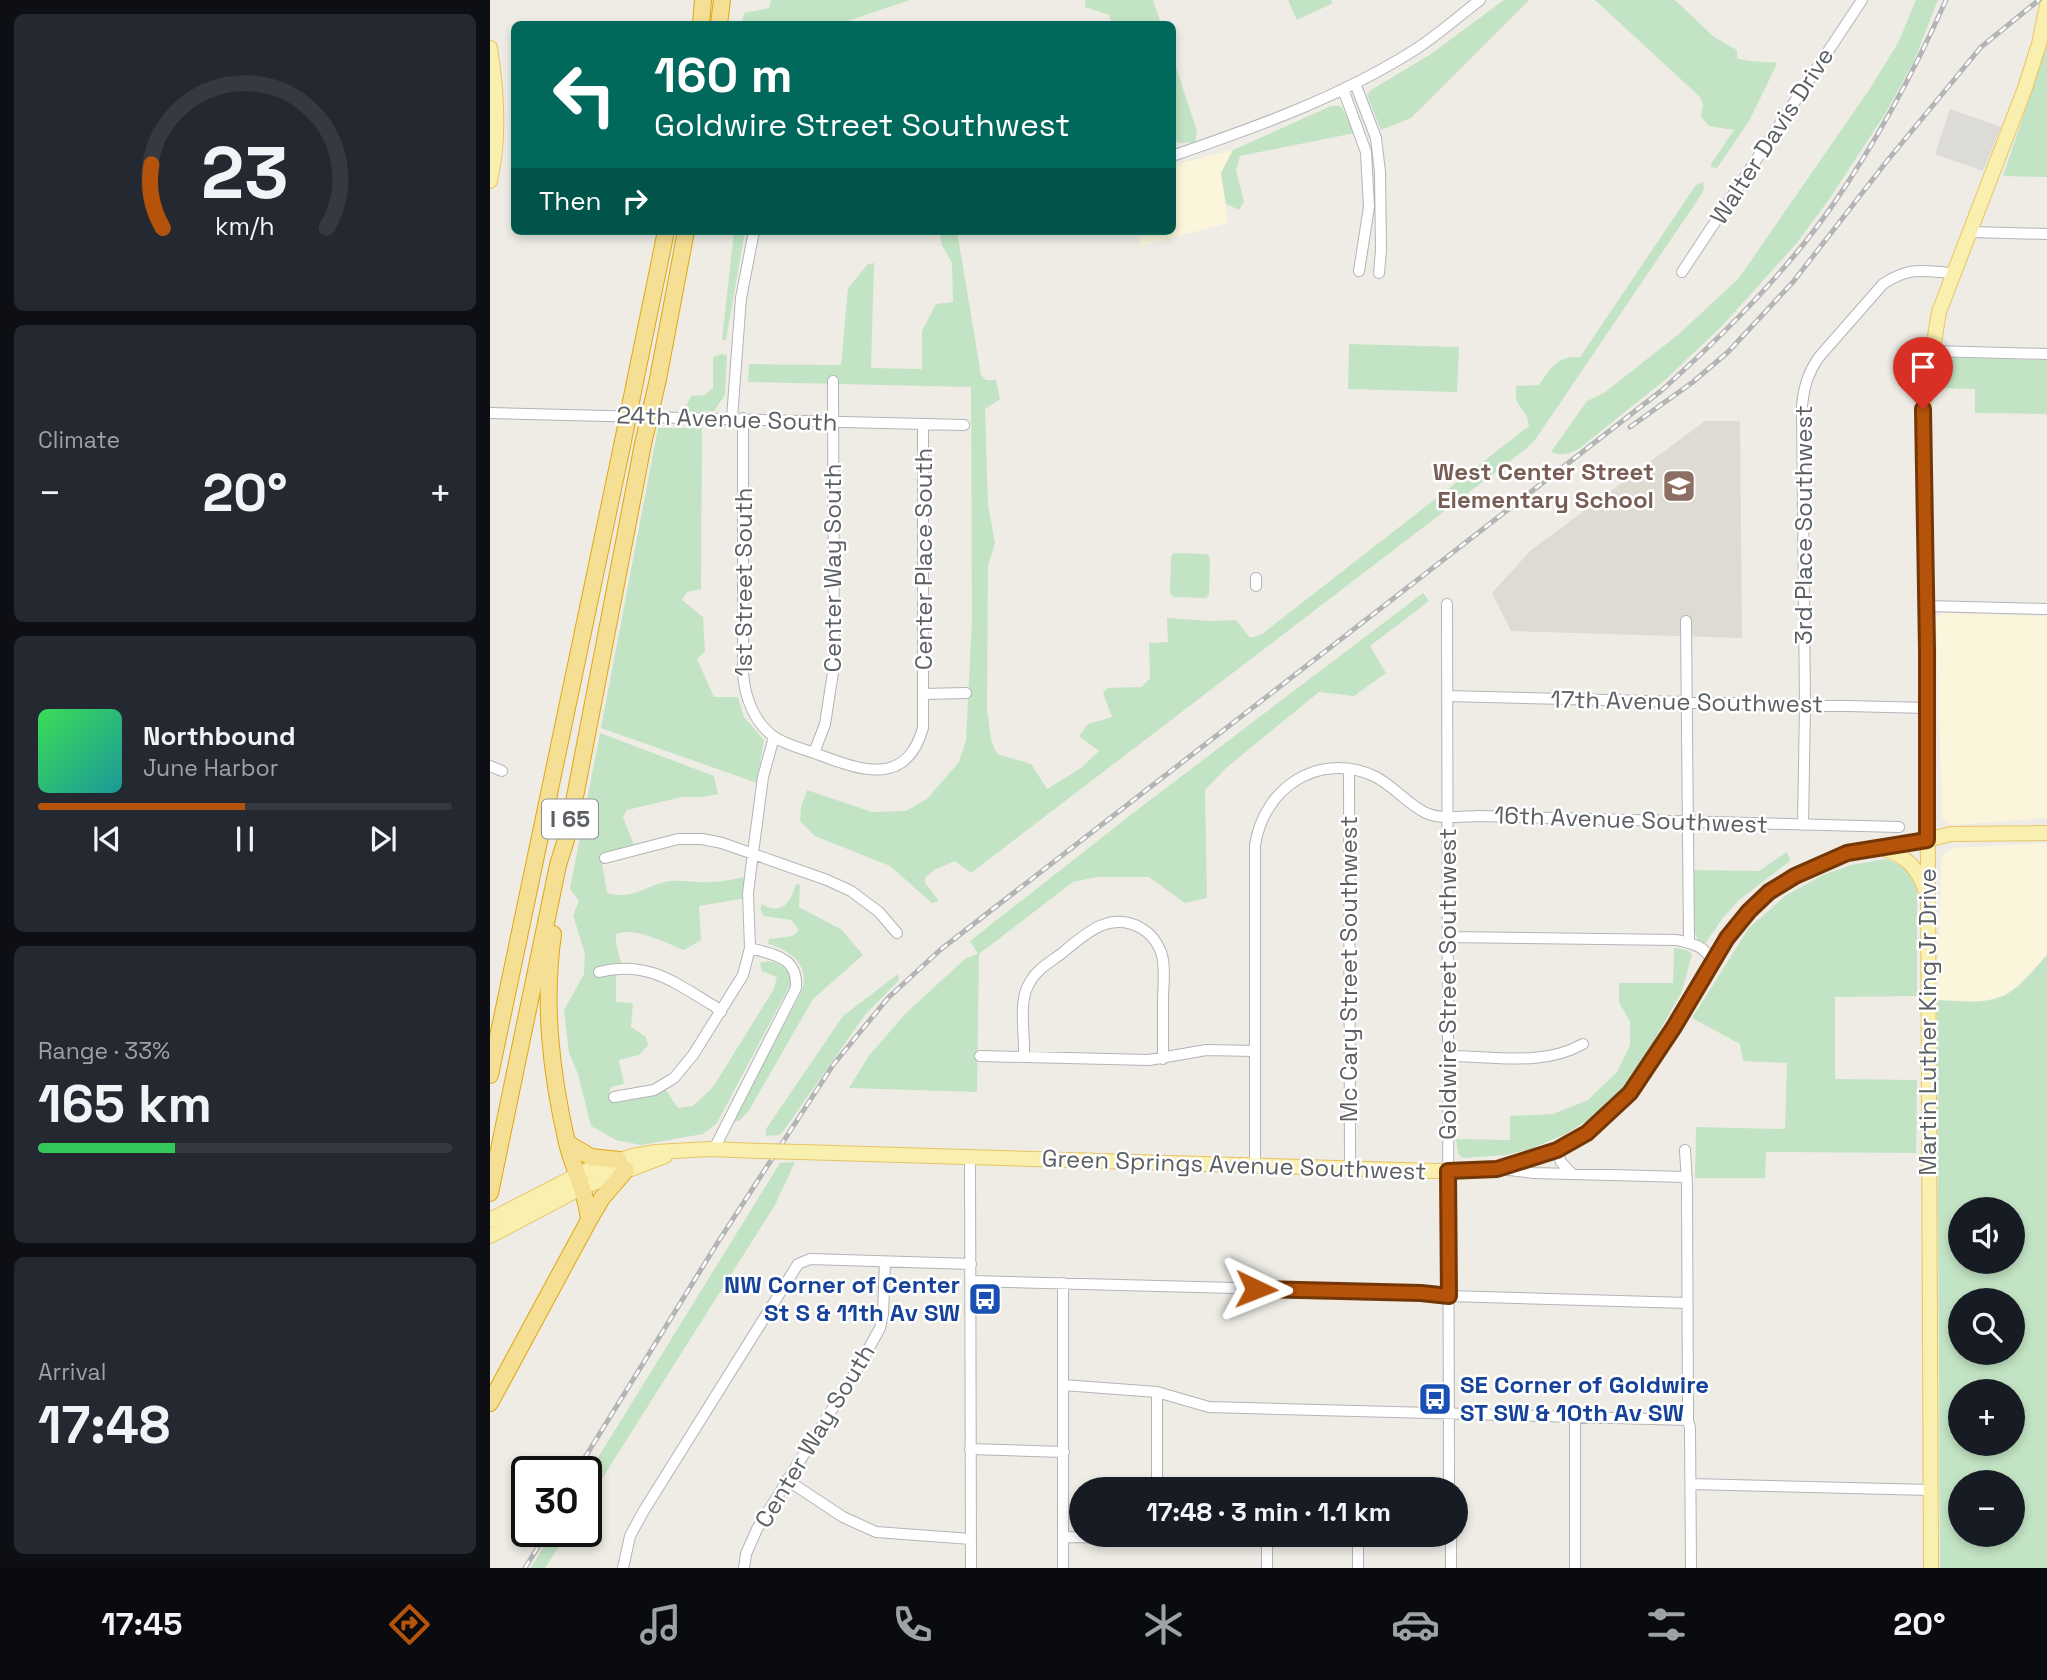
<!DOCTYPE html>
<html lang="en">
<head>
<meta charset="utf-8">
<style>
  body { margin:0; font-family:"Space Grotesk",sans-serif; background:#242831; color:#f1f3f6; height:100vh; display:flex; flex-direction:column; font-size:26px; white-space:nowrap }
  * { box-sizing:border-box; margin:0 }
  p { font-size:23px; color:#9ea1a6 }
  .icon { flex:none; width:38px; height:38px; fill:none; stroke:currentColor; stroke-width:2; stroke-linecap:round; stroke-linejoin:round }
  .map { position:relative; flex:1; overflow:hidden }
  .side { display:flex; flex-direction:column; gap:14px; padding:14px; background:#0d0f14; width:490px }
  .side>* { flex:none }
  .top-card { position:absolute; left:21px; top:21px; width:665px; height:214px; border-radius:10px; box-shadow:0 4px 10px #0003; background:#00695c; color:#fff; overflow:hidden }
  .controls { position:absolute; left:1458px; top:1197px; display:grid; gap:14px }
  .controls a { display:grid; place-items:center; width:77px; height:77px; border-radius:50%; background:#171b24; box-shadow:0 4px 10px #0003; font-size:35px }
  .speed { position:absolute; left:21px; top:1456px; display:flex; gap:14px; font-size:35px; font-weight:700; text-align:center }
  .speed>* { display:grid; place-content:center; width:91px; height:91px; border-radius:50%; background:#171b24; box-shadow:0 4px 10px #0003; line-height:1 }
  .speed .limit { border:4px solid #111; border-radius:10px; background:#fff; color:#111 }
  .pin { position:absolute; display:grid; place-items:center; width:60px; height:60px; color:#fff; margin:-72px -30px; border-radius:50% 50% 50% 0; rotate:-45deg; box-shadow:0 0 7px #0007 }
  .pin .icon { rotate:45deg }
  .me { position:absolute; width:77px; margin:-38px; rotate:92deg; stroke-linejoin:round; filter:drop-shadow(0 0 5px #0008) }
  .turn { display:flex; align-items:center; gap:24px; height:147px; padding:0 28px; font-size:32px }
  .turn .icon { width:91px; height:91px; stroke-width:2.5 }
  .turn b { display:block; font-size:49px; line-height:60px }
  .then { display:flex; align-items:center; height:66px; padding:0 28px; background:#0003; gap:14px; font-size:26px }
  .big { font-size:52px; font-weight:800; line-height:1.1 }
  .side .card { flex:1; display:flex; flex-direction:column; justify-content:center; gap:10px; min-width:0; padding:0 24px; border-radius:10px; background:#242831 }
  .side .dial { align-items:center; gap:0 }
  .dial svg { height:182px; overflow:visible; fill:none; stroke:#363941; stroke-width:7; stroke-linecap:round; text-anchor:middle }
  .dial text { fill:#f1f3f6; stroke:none }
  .song { display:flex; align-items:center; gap:21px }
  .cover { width:84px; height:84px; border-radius:10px; background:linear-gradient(135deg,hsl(130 70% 55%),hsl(180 70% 35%)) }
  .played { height:7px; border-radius:4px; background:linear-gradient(90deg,#b45309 50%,#363941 50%) }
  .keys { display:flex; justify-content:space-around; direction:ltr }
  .heat { display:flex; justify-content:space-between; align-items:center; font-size:38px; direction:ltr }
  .charge { height:10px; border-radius:5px; background:linear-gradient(90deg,#34c759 33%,#363941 0) }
  .trip { position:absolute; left:579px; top:1477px; width:399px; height:70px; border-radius:35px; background:#171b24; box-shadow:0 4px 10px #0003; font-weight:800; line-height:70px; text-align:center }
  .tab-bar { display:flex; height:112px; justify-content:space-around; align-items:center; background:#090b0e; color:#9ea1a6 }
  .tab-bar .icon { width:49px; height:49px }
  .tab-bar .current { color:#b45309 }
  .tab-bar b { font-size:32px; color:#f1f3f6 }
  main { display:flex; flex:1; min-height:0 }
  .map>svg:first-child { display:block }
  .commercial { fill:#fbf5dc }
  .industrial { fill:#dddbd7 }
  .education { fill:#dedbd3 }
  .green { fill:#c3e4c4; fill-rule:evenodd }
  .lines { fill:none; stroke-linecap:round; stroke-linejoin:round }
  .minor-casing { stroke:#b2b5b8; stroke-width:12 }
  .major-casing { stroke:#e7c564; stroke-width:16 }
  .highway-casing { stroke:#e2a510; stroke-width:18 }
  .minor { stroke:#fff; stroke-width:10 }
  .major { stroke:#f9efae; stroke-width:14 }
  .highway { stroke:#f5df94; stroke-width:16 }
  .rail-casing { stroke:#b3b4b4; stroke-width:5 }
  .rail { stroke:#fff; stroke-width:2.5; stroke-dasharray:8; stroke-linecap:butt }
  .major-bridge-casing { stroke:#e7c564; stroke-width:16; stroke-linecap:butt }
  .highway-bridge-casing { stroke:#e2a510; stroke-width:18; stroke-linecap:butt }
  .major-bridge { stroke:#f9efae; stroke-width:14 }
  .highway-bridge { stroke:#f5df94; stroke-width:16 }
  .route-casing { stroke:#753606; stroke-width:18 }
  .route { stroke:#b45309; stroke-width:12 }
  .labels { text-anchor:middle; stroke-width:5; stroke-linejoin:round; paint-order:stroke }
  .shield { fill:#fff; stroke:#8d9092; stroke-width:2 }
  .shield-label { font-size:23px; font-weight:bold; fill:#5c6064 }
  .street-label { font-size:24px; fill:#5c6064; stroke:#fff }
  .education-label { font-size:24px; font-weight:bold; fill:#785e54; stroke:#fff; text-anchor:end }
  .transit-label { font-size:24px; font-weight:bold; fill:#164399; stroke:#fff; text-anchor:end }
</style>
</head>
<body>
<main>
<section class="side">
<div class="card dial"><svg viewBox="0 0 100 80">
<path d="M14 69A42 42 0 1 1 86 69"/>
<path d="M14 69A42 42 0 0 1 9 41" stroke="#b45309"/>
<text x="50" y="56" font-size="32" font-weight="700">23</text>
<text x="50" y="72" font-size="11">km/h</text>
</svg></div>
<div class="card"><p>Climate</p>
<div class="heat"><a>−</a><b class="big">20°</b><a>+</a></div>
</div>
<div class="card">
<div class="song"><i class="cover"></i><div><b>Northbound</b><p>June Harbor</p></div></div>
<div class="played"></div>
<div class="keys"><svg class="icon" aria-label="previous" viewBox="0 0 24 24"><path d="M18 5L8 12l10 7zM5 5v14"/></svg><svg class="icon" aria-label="pause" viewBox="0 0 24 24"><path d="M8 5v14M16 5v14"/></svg><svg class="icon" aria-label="next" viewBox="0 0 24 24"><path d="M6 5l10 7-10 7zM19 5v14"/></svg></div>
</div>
<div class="card"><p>Range · 33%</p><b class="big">165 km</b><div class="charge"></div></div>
<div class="card"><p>Arrival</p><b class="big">17:48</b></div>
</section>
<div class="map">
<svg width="1557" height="1568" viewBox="0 0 1557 1568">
  <rect width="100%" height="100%" fill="#eeece5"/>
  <path class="commercial" d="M743 150 731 173 738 223 650 246V231H682L683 165Z
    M1453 613 1557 616V818L1463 825 1456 822 1452 817 1446 618Z
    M1557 843V955L1527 986 1513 996 1492 1001 1447 1000 1451 863 1453 855 1457 851 1463 848Z"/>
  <path class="industrial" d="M1460 109 1511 127 1493 171 1445 154Z"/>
  <path class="education" d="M1215 421H1250L1252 638 1021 631 1002 593 1040 551Z"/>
  <path class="green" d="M281 0H420L349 24H252L254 13 279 8Z
    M595 0H663L671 24H622L619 15 595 7Z
    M798 0H841L843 3 807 20Z
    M1014 0H1039L921 118 891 130 877 95 881 90 941 54Z
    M1105 0H1185L1224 37 1247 50V58C1254 61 1277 63 1286 62L1287 64 1259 121 1227 168 1221 167V164L1244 130 1219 126 1211 117 1213 105 1209 96Z
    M1426 0H1448L1424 61 1395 114 1340 198 1306 244 1232 326 1176 379 1090 448C1080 453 1073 457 1061 452L1097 401 1114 393 1189 334 1249 278 1379 90 1408 43Z
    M1557 45V177L1513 176Z
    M683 58 707 131 705 142 690 143 683 140Z
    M841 106H851L865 133 750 156 746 170 754 202 749 210 736 204 731 173 743 150Z
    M1213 182 1214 188 1211 195 1045 440 1037 448 481 873 465 861 444 870 435 878V883L449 901 442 903 400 866 325 836 310 821 311 807 317 790 382 812 416 811 437 799 469 762 476 740 482 619 481 387 258 382 259 364 351 365 358 288 378 264 384 263 381 368 432 369V331L446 304 463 302 462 263 452 245 449 231H467L491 375 496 380H506L510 399 495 409 498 505 505 543 498 566 497 709 501 740 507 754 541 764 557 789 591 768 609 751 589 736 598 724 622 717 613 693 617 688 652 687 660 678 659 643 678 642 677 618 721 621 746 620 760 638 772 634 1039 426 1037 417 1026 400V386L1049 385C1061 368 1066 356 1090 357L1206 185Z
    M244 231H255L236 340H232Z
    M859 344 969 347 967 392 858 389Z
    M231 354 237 355 235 395 224 411 198 412 196 406 201 396 215 395 223 388V357Z
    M1449 357 1557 360V414L1485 413V389L1445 388Z
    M168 428H212L211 589 197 592 192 600 213 617 215 652 207 659 224 697H248L254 717 274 740 267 783 111 728Z
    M684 553 717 554 720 558 719 594 716 598 683 597 680 593 681 557Z
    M933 593 939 601 880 646 896 673 864 696 829 692 736 768 715 790 717 898 695 903 659 877H607L583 882 489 954 487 1092 359 1088 378 1057 415 1014 476 958 488 954 480 941 647 810Z
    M110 733 224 776 228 794 212 797H192L137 810 133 817 144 845 111 856 117 893C144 901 157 884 181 881 195 880 208 883 220 882 232 882 243 879 254 877L255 898 209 906 211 940 194 950C175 943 146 926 126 934V943L131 963 108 969V978L126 974V1002L143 1003 141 1027 156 1037 158 1045 149 1055 129 1060 134 1084 121 1087 119 1093 122 1100 155 1098 175 1089 188 1108 203 1106 223 1087 284 989 287 977 272 971 270 963C283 958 291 965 300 973L301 983 227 1123 213 1134 151 1145 126 1140 101 1126 88 1074 79 1053 74 1010 94 974 95 954 83 915 89 901 80 889Z
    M1297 852 1300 861 1249 900 1232 919 1215 944 1208 939 1203 930 1204 870 1269 871Z
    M1396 859C1411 865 1419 870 1427 884V996L1345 997V1079L1427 1080 1426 1153 1276 1152 1275 1178H1205L1206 1127 1295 1129 1297 1063 1253 1061 1250 1044 1202 1018 1259 928 1295 896 1333 875 1361 865Z
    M306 884 310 885 309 907 352 930 373 955 323 999 258 1112 250 1120 244 1122 243 1120 311 993C321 965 302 951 278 944L279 939 303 936 309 930 301 920 274 916 270 909 272 904C292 916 301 902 306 884Z
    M1184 948 1197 950 1202 954 1192 991 1145 1075 1130 1095 1104 1116 1076 1134 1040 1149 1016 1155 973 1158 968 1154 966 1139 1020 1140V1116L1063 1114 1098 1100 1127 1072 1140 1045V1022L1129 1002V983H1183Z
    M1557 955V1568H1450L1447 1000C1468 1001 1493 1005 1513 996 1530 989 1544 969 1557 955ZM1470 1209H1522V1262H1470ZM1470 1300H1522V1353H1470ZM1470 1391H1522V1444H1470ZM1470 1482H1522V1535H1470Z
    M408 974 409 980 375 1015 294 1130 289 1135 276 1136V1129L353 1016Z
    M305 1162 285 1205 96 1504V1477L290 1163Z
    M63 1531H79L55 1568H41Z"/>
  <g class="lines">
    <defs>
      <path id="minor" d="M865 83 886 138 890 172 891 250 889 273
        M853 89 876 152 879 207 869 271
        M682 156C766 127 851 97 926 49 949 34 969 16 990 0
        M1481 232 1557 234
        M1192 272 1372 0
        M1441 351 1557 354
        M0 413 474 425
        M242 418 251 298 264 231
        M253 418V674C255 697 264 722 283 736 295 745 314 749 327 754 370 770 416 788 433 728V424
        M766 578V586
        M957 604 959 1489
        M1437 606 1557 609
        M1196 621 1199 943
        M434 694 476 693
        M957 696 1437 708
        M324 753 335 724 344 666 343 381
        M0 766 12 771
        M859 770 860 1169
        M1313 825 1315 705 1312 406C1314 386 1318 373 1329 357L1393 284C1420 266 1432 271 1463 273
        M115 858 188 839H212L232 843 337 880 361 891 389 912 407 933
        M958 937 1187 940C1203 944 1214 945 1222 961
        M109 972C157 960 184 982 224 1006L231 1012
        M490 1056 659 1060 716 1050 765 1051
        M958 1056C1003 1056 1052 1067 1093 1044
        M534 1057C535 1037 529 1005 537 988 544 971 557 964 571 954 594 935 619 910 651 928 660 933 667 942 671 952 676 966 673 986 673 1000 673 1020 673 1039 673 1059
        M124 1097 164 1090 184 1078 203 1055 253 975 260 948 258 893 263 853 273 777 284 737
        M224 1149 306 988C308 957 285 955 260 948
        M1067 1150 1071 1162 1082 1174
        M1195 1150 1197 1184 1198 1420 1200 1428 1201 1568
        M480 1158 481 1568
        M765 1165V845C774 788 828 751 884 776 903 785 917 804 936 813 951 820 973 816 990 816L1409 827
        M1010 1169 1044 1173 1196 1177
        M481 1281 931 1293 959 1296 1197 1303
        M573 1283V1568
        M573 1385 667 1392 719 1407 1198 1420
        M667 1392V1489
        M1085 1416V1568
        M480 1449 574 1452
        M297 1480 353 1517 386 1532 481 1539
        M1201 1484 1441 1490
        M868 1535V1568
        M961 1535V1568
        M573 1537 651 1538 660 1535
        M133 1568 140 1536 153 1512 308 1264 320 1259 481 1264
        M254 1568 256 1554 267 1529 368 1368 390 1328 393 1314 395 1262
        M777 1568V1535"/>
      <path id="major" d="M0 48C7 92 10 138 0 181
        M1394 849C1416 856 1427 867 1435 889
        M310 1152 946 1171 1007 1169 1067 1150 1097 1133 1140 1093 1184 1027 1237 938 1260 911 1279 892 1305 876 1357 853 1437 840 1461 834 1557 833
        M0 1220 95 1171 143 1156 166 1152 219 1149 270 1151
        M0 1236 91 1188 175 1156
        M1441 1568 1437 648 1433 409 1449 312 1535 88 1549 44 1557 5"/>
      <path id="highway" d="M211 24 213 0
        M229 24 232 0
        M146 377 176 231
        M168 379 196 231
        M63 934C53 1004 61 1073 77 1143 83 1168 97 1194 99 1220
        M0 1075 132 446
        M77 1143 101 1157 129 1160
        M0 1193 68 865 78 833 153 444
        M0 1403 99 1220 112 1198 136 1170"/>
    </defs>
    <use href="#minor" class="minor-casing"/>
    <use href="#major" class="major-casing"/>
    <use href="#highway" class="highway-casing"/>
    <use href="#minor" class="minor"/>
    <use href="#major" class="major"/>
    <use href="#highway" class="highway"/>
    <defs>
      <path id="rail" d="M1140 427 1203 382 1238 352 1303 282 1397 161 1491 47 1549 0
        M86 1472 228 1242 343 1065 398 998 450 950 1171 391C1233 335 1294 275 1342 206 1387 141 1424 72 1456 0
        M35 1568 58 1531"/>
    </defs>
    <use href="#rail" class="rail-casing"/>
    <use href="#rail" class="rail"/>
    <defs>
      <path id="major-bridge" d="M270 1151 310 1152"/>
      <path id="highway-bridge" d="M153 444 168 379
        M132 446 146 377"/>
    </defs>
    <use href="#major-bridge" class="major-bridge-casing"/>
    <use href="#highway-bridge" class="highway-bridge-casing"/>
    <use href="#major-bridge" class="major-bridge"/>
    <use href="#highway-bridge" class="highway-bridge"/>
  </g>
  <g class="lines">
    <defs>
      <path id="route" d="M766 1289 931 1293 959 1296 958 1171 1007 1169 1067 1150 1097 1133 1140 1093 1184 1027 1237 938 1259 911 1279 892 1305 876 1357 853 1437 840V649L1433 409"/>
    </defs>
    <use href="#route" class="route-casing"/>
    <use href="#route" class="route"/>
  </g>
  <defs>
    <symbol id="school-square" viewBox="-11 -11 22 22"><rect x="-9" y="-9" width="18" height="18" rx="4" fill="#8d6e63" stroke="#fff"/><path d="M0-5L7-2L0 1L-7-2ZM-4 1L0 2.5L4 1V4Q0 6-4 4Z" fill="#fff"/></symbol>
    <symbol id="bus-square" viewBox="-11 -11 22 22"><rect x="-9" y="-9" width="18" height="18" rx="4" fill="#1a4fb4" stroke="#fff"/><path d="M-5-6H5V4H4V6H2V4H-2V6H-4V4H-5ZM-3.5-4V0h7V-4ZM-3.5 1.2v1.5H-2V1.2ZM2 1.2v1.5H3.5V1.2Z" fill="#fff"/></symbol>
  </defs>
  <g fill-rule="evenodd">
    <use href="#school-square" x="1170" y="467" width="38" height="38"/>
    <use href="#bus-square" x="476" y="1280" width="38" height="38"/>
    <use href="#bus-square" x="926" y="1380" width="38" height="38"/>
  </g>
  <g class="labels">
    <rect class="shield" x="52" y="799.5" width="56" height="39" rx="5"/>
    <g class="shield-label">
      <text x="80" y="827">I 65</text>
    </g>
    <g class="street-label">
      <text transform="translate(1282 136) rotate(-57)" y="8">Walter Davis Drive</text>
      <text transform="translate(237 419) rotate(2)" y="8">24th Avenue South</text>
      <text transform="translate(1314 525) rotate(-90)" y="8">3rd Place Southwest</text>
      <text transform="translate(434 559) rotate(-90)" y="8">Center Place South</text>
      <text transform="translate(343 568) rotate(-90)" y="8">Center Way South</text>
      <text transform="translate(254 582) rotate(-90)" y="8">1st Street South</text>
      <text transform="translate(1197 702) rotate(1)" y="8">17th Avenue Southwest</text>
      <text transform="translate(1141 820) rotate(2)" y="8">16th Avenue Southwest</text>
      <text transform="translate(859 969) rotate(-90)" y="8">Mc Cary Street Southwest</text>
      <text transform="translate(958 984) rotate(-90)" y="8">Goldwire Street Southwest</text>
      <text transform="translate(1438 1022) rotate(-90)" y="8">Martin Luther King Jr Drive</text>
      <text transform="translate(744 1165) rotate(2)" y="8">Green Springs Avenue Southwest</text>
      <text transform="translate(325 1436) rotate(-59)" y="8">Center Way South</text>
    </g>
    <g class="education-label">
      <text x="1164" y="480">West Center Street<tspan x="1164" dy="28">Elementary School</tspan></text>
    </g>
    <g class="transit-label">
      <text x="470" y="1293">NW Corner of Center<tspan x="470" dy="28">St S &amp; 11th Av SW</tspan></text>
      <text x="970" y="1393" text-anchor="start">SE Corner of Goldwire<tspan x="970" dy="28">ST SW &amp; 10th Av SW</tspan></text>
    </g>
  </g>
</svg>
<div class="controls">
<a><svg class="icon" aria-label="sound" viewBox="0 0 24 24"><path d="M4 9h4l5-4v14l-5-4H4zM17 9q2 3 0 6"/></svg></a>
<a><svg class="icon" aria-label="search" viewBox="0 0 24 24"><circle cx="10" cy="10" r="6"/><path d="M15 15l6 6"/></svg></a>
<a>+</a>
<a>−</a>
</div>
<div class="speed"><div class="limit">30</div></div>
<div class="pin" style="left:1433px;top:409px;background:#d93025"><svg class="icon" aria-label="arrive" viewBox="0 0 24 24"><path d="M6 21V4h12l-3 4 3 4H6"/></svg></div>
<svg class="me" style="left:766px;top:1289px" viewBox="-20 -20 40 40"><path d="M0-17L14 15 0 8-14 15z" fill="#b45309" stroke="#fff" stroke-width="4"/></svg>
<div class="trip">17:48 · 3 min · 1.1 km</div>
<div class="top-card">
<div class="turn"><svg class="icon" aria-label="left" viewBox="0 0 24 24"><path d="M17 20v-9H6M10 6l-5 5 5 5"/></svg><div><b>160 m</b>Goldwire Street Southwest</div></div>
<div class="then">Then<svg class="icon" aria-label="right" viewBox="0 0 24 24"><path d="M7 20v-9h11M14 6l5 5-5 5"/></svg></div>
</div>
</div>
</main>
<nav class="tab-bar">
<b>17:45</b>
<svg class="icon current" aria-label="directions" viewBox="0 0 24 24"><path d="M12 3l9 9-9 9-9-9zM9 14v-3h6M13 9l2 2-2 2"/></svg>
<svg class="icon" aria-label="music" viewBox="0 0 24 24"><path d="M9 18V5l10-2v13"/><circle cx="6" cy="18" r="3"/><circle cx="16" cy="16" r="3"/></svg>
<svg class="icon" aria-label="phone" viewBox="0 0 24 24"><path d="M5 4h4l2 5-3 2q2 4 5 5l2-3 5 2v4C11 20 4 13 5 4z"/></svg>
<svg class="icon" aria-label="climate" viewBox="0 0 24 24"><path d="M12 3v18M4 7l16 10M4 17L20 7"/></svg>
<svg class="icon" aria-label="car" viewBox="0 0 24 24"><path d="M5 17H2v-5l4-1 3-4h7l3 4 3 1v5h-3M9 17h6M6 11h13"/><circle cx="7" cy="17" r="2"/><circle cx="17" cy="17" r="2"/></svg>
<svg class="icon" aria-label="filters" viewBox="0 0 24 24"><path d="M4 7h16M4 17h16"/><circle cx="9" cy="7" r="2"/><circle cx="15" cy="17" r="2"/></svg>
<b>20°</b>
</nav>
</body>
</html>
